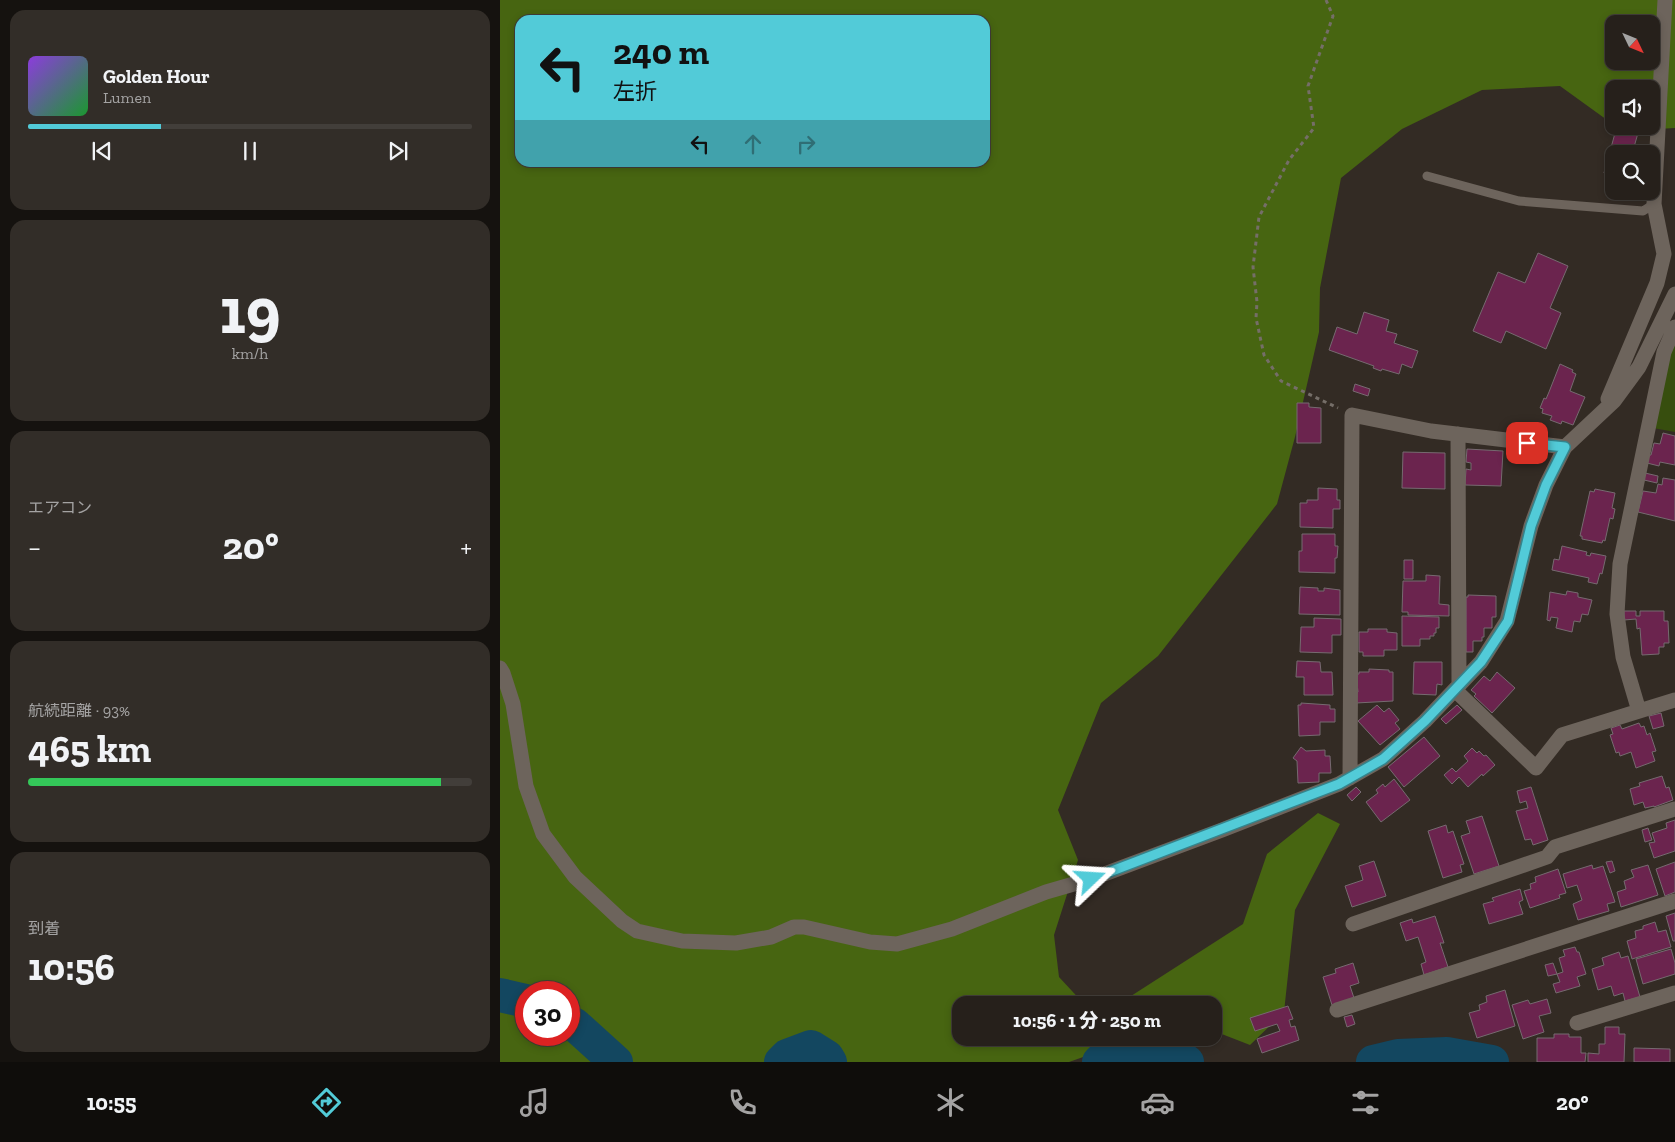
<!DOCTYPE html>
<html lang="ja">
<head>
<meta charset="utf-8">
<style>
  body { margin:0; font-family:"Zilla Slab","Noto Sans JP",serif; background:#322d28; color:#f1f3f6; height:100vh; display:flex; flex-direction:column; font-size:19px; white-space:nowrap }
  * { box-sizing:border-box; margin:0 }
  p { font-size:16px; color:#a4a3a3 }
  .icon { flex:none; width:28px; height:28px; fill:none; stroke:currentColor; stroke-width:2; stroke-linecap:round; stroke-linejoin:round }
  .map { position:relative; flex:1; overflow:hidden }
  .drawer { display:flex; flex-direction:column; gap:10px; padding:10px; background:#15120f; width:500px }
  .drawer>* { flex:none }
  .hud { position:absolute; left:15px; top:15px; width:475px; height:152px; border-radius:15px; box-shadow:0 2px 8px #0003,0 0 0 1px #423e3a; background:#52cbd8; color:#111; overflow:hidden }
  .needle { width:32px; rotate:133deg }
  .fabs { position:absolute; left:1105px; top:15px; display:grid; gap:10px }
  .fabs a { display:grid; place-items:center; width:55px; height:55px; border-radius:10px; background:#26201b; box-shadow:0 2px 8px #0003,0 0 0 1px #423e3a; font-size:25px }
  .speed { position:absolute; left:15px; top:981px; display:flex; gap:10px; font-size:25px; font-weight:700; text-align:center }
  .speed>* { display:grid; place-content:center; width:65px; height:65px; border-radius:50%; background:#26201b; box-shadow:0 2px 8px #0003,0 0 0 1px #423e3a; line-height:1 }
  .speed .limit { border:8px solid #d22; background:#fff; color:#111 }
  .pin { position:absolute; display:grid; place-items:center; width:42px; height:42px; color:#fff; margin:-21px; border-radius:10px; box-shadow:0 2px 8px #0006 }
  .me { position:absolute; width:55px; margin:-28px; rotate:70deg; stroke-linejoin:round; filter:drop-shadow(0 0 4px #0008) }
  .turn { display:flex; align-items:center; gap:18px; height:105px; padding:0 15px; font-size:22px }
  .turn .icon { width:65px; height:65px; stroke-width:2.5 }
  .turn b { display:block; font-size:35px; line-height:42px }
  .lanes { display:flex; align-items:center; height:48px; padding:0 15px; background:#0003; justify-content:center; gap:25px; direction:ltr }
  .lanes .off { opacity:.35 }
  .big { font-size:38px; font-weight:800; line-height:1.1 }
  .drawer .card { flex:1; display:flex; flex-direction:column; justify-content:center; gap:8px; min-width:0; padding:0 18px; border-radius:15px; background:#322d28 }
  .drawer .dial { align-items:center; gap:0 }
  .dial b { font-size:65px; line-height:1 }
  .song { display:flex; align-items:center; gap:15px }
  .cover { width:60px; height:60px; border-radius:8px; background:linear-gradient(135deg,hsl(270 70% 55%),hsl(130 70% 35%)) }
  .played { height:5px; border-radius:2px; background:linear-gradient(90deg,#52cbd8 30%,#423e3a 30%) }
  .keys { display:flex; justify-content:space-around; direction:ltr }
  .heat { display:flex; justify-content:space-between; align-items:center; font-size:28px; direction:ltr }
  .charge { height:8px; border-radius:4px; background:linear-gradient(90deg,#34c759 93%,#423e3a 0) }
  .trip { position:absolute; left:452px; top:996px; width:270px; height:50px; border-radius:15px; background:#26201b; box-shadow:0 2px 8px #0003,0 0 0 1px #423e3a; font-weight:800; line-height:50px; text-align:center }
  .tab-bar { display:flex; height:80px; justify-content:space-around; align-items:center; background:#0f0d0b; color:#a4a3a3 }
  .tab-bar .icon { width:35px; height:35px }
  .tab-bar .on { color:#52cbd8 }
  .tab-bar b { font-size:22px; color:#f1f3f6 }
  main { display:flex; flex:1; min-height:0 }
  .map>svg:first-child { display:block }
  .green { fill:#374e0e }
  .forest { fill:#476511; fill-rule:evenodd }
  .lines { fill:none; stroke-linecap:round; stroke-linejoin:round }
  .river { stroke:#134760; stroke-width:34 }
  .building { fill:#6b244e; stroke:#766a70 }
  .path { stroke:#756e68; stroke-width:3; stroke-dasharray:4 4; stroke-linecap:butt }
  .service { stroke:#6d645c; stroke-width:9 }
  .minor { stroke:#6d645c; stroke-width:15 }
  .route-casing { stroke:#35848c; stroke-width:12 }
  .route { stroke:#52cbd8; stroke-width:9 }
</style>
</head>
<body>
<main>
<section class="drawer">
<div class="card">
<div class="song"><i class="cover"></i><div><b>Golden Hour</b><p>Lumen</p></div></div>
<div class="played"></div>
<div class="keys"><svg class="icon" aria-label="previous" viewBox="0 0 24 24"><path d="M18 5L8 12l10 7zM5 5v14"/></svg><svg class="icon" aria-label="pause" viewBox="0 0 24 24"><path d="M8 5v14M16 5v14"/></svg><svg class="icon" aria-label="next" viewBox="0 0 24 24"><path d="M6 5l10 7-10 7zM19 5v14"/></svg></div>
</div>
<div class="card dial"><b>19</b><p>km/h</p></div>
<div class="card"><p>エアコン</p>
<div class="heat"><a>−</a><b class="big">20°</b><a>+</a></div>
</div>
<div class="card"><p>航続距離 · 93%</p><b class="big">465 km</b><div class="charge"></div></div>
<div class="card"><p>到着</p><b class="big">10:56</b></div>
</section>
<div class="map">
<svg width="1175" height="1062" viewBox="0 0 1175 1062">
  <rect width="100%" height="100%" fill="#332b24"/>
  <path class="green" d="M1175 341V432L1153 428 1172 347Z"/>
  <path class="forest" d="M0 0H1175V128L1123 131 1116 126H1151V89H1114V125L1060 86 982 90 902 129 841 178 820 288 819 332 795 437 777 504 658 656 601 703 558 810 578 860 554 935 559 977 585 1005H461V1038H637L569 1062H0ZM20 20H485V162H20ZM1114 24H1151V61H1114ZM26 992H69V1035H26Z
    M818 813 840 824 795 910 784 1012 750 1045 714 1031V1005H617L743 924 767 854Z"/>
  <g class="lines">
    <path class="river" d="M0 995 26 1001
      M69 1022 75 1025 116 1062
      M281 1062 287 1056 311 1047 327 1057 330 1062
      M599 1062 602 1059 639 1048 670 1052 687 1062
      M873 1062 898 1056 947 1054 992 1062"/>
  </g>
  <path class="building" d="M1117 126H1140L1132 154H1114V175L1104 173Z
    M1038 253 1068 266 1050 308 1061 313 1046 349 1006 331 1001 343 973 331 998 272 1025 283Z
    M864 312 889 320 886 331 897 334 894 343 918 351 912 368 902 364 899 374 882 369 881 371 873 368 874 366 829 350 837 327 857 334Z
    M1060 364 1073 370 1072 372 1076 374 1070 391 1085 397 1073 425 1062 421 1061 424 1050 420 1052 416 1042 413 1043 409 1040 408 1044 398 1046 399 1049 392Z
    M855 384 870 389 868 396 853 391Z
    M797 403H809V407L821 408V443H797Z
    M1163 433 1175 436V465L1160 462 1159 466 1147 463 1149 455H1151L1154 443 1160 444Z
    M967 449 1003 451 1001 486 965 485 966 469 971 470V463L966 462Z
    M903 452 945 453V489L902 488Z
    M1145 473 1158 476 1157 483 1144 480Z
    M1163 478 1175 480V521L1138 512 1143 491 1156 493 1158 484 1162 485Z
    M818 488 837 489V500H840V509H833V528L800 527V503H807V500H818Z
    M1095 489 1115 493 1112 508 1115 509 1113 519 1110 518 1105 541 1103 540 1102 543 1082 539V536H1080L1090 491 1094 492Z
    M802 534H835V546H838L837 558H835V573L799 572V551H802Z
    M1062 546 1087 552 1086 555 1090 556 1091 553 1106 556 1102 574 1100 573 1097 584 1088 582 1089 578 1052 570 1054 559 1059 560Z
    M904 560H913V579H904Z
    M926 575 940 576 939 604 949 605V616L908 615V612H902L903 581H926Z
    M800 587 818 588V591H824V588L840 590V615L799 614Z
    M1067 591 1078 593V597L1092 600 1088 615 1082 614 1080 622 1074 621 1072 632 1056 628 1058 618 1051 617 1050 621 1047 620 1050 592 1066 595Z
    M968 595 996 596V617H992V628H984V637H982V641H973V652H966V597H968Z
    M1124 611H1136V616H1140V611H1164V621H1168L1169 643H1164V647H1159V654L1142 655 1140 628 1137 629 1136 619 1124 620Z
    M902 616 939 617V628H936V633H934V636H930V639H920V646H902Z
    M814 618 841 619V635H832V653L800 652 801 627H814Z
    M868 629H887V632L897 633V650H884V656H863V652H859V632H868Z
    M797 661 820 662 821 672H832L833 695H804V677H796Z
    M914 662H942V685L937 684 936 695 913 694Z
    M869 669 889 670V672H893V701L856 703V693L858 692 856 674H859V672H869Z
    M997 672 1015 688 992 713 974 696 976 694 971 690 984 676 990 681Z
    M801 703 830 705V709H835V722H820V735L799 736 798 705H801Z
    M877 705 884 712 889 708 899 720 895 723 900 729 880 745 858 721Z
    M957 705 962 710 946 724 941 719Z
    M1161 713 1164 726 1153 729 1149 716Z
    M1139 723 1141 727 1144 726 1147 735 1150 733 1156 751 1152 752 1155 761 1136 768 1131 752 1120 756 1119 752 1116 753 1110 735 1113 734 1111 728 1120 725 1122 729Z
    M924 737 940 756 904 787 888 767Z
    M801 747 806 751 825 750V756H830L831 773H819V782L798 783 797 761 793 758Z
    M972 748 977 753 979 751 984 756 986 755 995 765 983 776 982 774 968 787 959 777 952 784 944 775 952 768 956 772 968 761 964 756Z
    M1162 776 1166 788 1169 787 1173 800 1154 807V806L1145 808 1143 802 1134 805 1130 789 1140 786 1139 783Z
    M894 779 910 800 881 822 866 802 878 793 876 790 883 784 885 787Z
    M856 787 861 792 852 801 847 795Z
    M1031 787 1048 840 1033 845 1031 839 1025 840 1016 811 1028 808 1026 801 1020 803 1017 791Z
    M982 816 999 866 974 874 961 836 970 833 966 821Z
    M1175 820V851L1154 858 1149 843 1155 842 1152 833 1167 828 1166 823Z
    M946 825 948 833 953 831 964 864 960 865 962 872 943 878 928 831Z
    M1148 828 1152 840 1145 842 1142 830Z
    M874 861 886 896 852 907 845 886 863 880 859 866Z
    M1112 861 1115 871 1110 873 1106 862Z
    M1175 862V892L1165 896 1156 869Z
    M1092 865 1093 869 1103 866 1115 902 1107 904 1109 911 1078 920 1073 904 1082 900 1077 885 1067 888 1063 874Z
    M1148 865 1158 895 1121 907 1117 892 1126 889 1124 881 1134 877 1131 870Z
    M1058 869 1066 893 1059 895 1060 898 1030 908 1024 891 1031 889 1030 884 1036 882 1035 877Z
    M1020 889 1023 900 1019 902 1023 914 989 924 983 904 994 901 992 898Z
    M1175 913V941H1173L1166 916Z
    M935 916 944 943H940L948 967 924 975 921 964 926 962 918 937 906 941 900 923 912 919 913 923Z
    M1155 922 1158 932 1166 930 1171 947 1132 959 1127 941 1136 938 1135 931 1143 929V926Z
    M1075 947 1077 952H1079L1086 974 1077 977 1080 986 1056 993 1053 984 1060 982 1057 974 1063 972 1059 958 1065 956 1063 950Z
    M1171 949 1175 963V974L1143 984 1136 959Z
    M1119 952 1121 958 1128 956 1140 997 1125 1001 1123 993 1114 996 1111 986 1098 990 1092 969 1104 965 1102 958Z
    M853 963 859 983 850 986 854 998 832 1005 823 977 836 973 835 969Z
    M1053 963 1057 974 1048 976 1045 965Z
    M1005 990 1015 1026 977 1038 969 1013 980 1010 979 1005 987 1002 986 996Z
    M1047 999 1051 1013 1039 1016 1044 1032 1023 1039 1012 1005 1028 1000 1030 1004Z
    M788 1006 793 1019 789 1020 791 1027 795 1026 799 1040 762 1053 757 1039 780 1031 777 1024 755 1031 750 1018Z
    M852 1015 855 1024 847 1027 844 1017Z
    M1105 1027H1119V1034H1125L1124 1062H1088V1053L1099 1054V1044H1105Z
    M1054 1034H1069V1037H1081V1053H1086L1085 1062H1037V1038H1054Z
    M1134 1048 1170 1049V1062H1134Z"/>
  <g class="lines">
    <path class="path" d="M826 0 833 16 808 86 814 128 789 160 759 217 753 267 757 302 756 318 764 355 781 381 838 408"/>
    <path class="service" d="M927 176 1019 201 1143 211 1154 204"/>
    <path class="minor" d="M1108 399 1157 283 1164 254 1154 204 1165 0
      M958 434 959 684
      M0 668 3 673 13 704 26 786 43 834 75 877 122 921 137 931 182 941 236 943 271 937 294 927H304L370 942 397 944 452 929 546 892 591 879 722 830 839 784 883 759 925 721 981 662 1007 621 1031 526 1046 485 1065 447 1114 401 1139 367 1175 294
      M955 690 1036 768 1062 735 1175 700
      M1139 711 1123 657 1117 614 1120 564 1164 352 1175 327
      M850 778 852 415 931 431 1065 447
      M853 924 1047 857 1055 847 1175 809
      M837 1010 1175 901
      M1077 1023 1175 993"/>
  </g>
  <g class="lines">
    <defs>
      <path id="route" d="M591 879 839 784 883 759 925 721 981 662 1008 621 1031 526 1046 485 1065 447 1027 443"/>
    </defs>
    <use href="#route" class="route-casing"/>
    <use href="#route" class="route"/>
  </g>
</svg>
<div class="fabs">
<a><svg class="needle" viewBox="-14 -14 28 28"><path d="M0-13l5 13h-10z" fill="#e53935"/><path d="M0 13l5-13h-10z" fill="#a4a3a3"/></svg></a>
<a><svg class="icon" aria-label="sound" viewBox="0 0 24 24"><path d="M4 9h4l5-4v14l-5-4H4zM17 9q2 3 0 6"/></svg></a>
<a><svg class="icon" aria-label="search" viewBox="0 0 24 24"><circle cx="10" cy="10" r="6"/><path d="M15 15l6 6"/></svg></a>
</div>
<div class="speed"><div class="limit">30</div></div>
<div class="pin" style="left:1027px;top:443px;background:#d93025"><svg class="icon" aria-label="arrive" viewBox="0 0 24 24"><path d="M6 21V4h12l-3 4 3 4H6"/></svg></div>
<svg class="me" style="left:591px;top:879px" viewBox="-20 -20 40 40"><path d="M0-17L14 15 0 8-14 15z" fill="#52cbd8" stroke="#fff" stroke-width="4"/></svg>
<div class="trip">10:56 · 1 分 · 250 m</div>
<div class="hud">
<div class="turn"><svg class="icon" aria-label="left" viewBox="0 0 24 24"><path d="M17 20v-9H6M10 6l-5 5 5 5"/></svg><div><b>240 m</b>左折</div></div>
<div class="lanes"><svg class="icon" aria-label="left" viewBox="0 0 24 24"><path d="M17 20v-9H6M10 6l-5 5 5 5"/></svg><svg class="icon off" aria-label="ahead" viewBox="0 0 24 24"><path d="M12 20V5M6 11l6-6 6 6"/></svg><svg class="icon off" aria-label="right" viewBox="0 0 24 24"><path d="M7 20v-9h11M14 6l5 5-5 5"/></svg></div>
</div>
</div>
</main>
<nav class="tab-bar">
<b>10:55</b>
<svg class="icon on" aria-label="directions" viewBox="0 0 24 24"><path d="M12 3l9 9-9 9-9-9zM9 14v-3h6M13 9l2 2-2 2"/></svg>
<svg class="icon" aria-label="music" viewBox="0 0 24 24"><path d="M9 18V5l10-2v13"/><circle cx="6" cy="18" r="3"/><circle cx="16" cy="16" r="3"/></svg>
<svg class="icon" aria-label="phone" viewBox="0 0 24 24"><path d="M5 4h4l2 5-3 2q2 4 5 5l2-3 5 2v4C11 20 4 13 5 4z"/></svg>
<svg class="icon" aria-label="climate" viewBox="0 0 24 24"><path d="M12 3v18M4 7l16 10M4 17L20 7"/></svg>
<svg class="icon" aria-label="car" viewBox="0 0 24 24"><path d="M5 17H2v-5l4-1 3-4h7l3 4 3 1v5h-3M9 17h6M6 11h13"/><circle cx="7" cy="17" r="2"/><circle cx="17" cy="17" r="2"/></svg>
<svg class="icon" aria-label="filters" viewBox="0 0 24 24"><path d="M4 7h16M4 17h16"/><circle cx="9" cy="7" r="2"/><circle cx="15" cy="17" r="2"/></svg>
<b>20°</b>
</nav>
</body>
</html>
